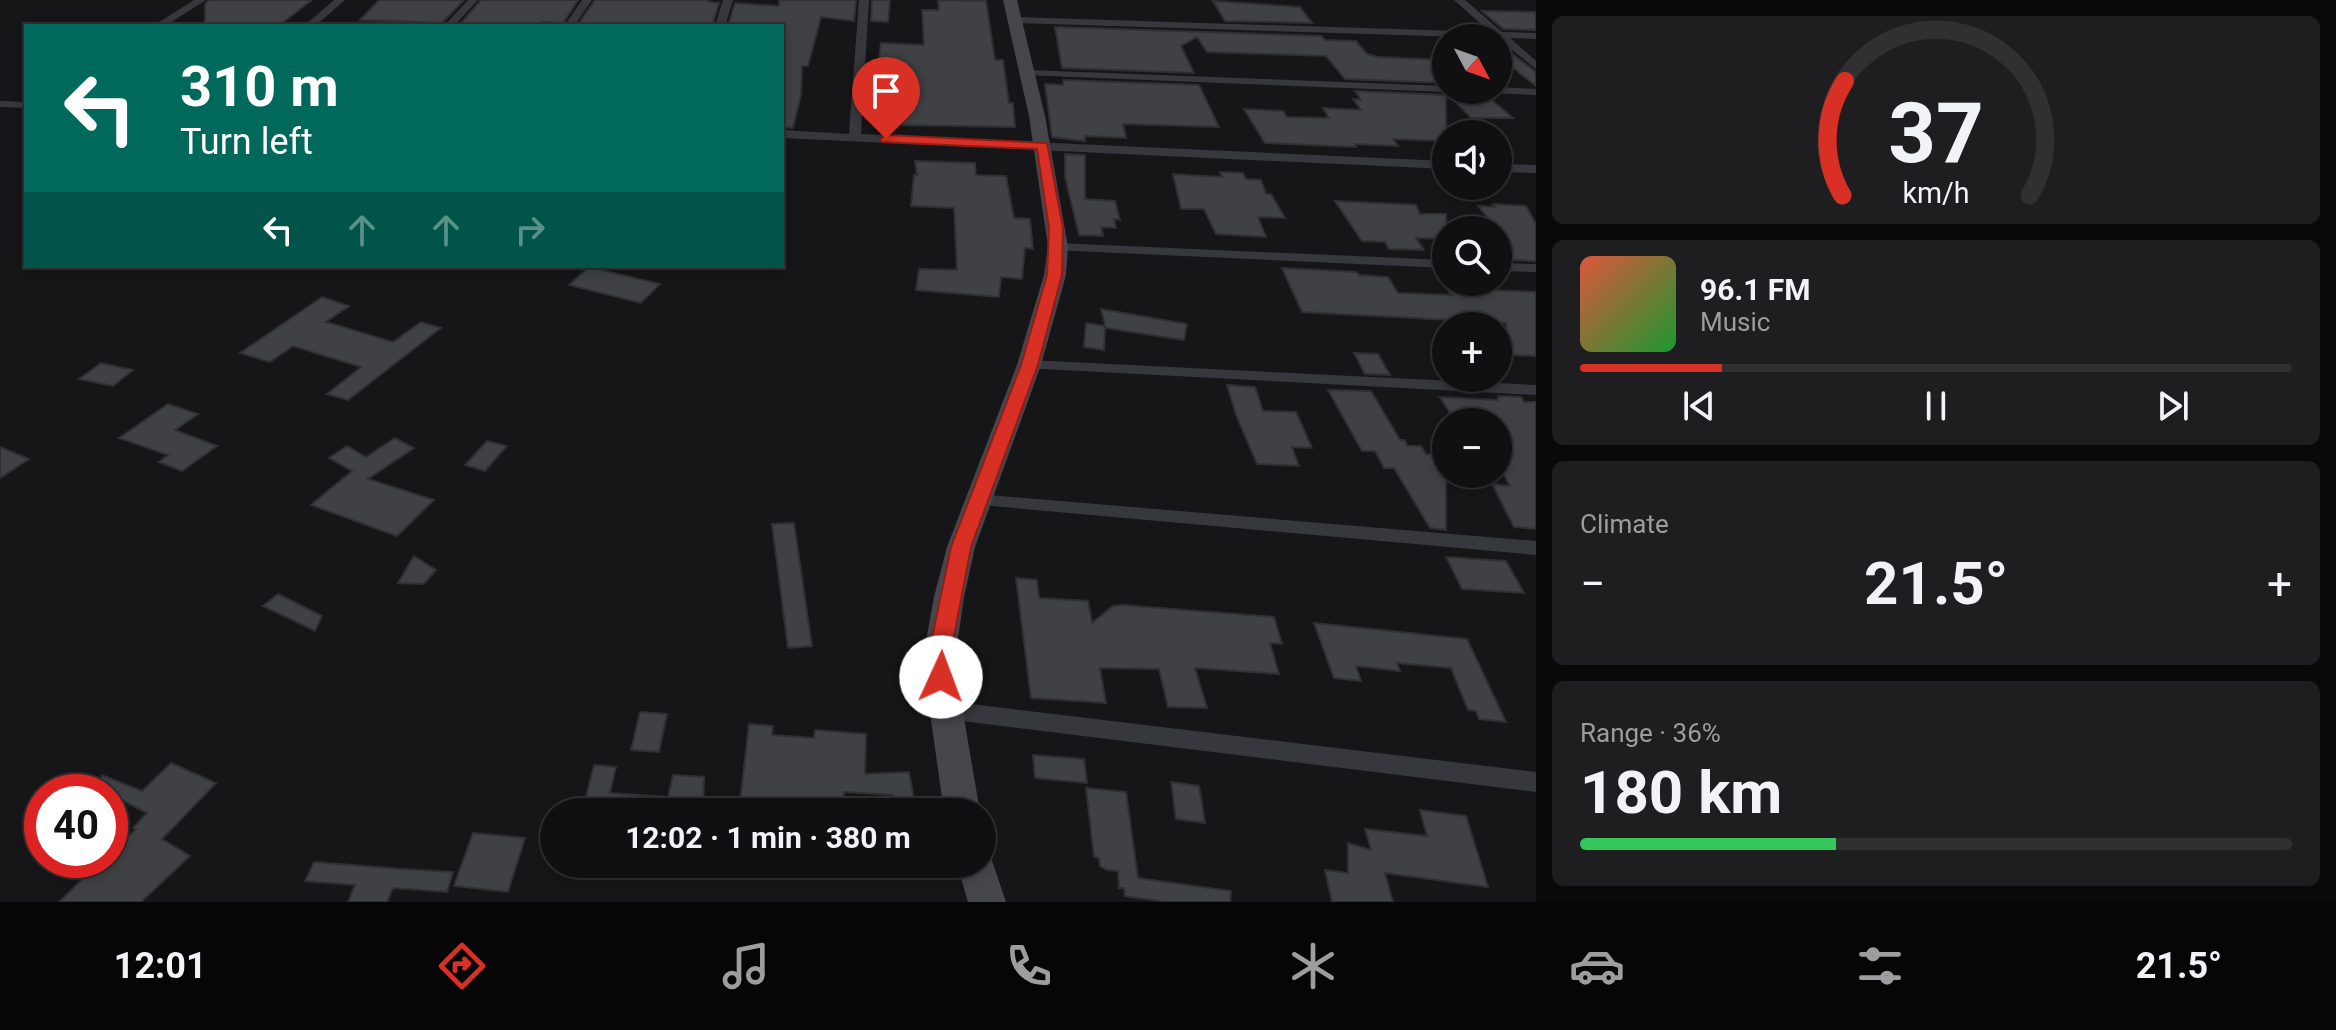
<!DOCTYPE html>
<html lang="en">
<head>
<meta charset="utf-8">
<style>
  body { margin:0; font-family:Roboto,sans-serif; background:#1e1e20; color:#f1f3f6; height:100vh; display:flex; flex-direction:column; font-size:30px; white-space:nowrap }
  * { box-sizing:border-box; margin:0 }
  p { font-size:26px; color:#9c9d9f }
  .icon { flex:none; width:44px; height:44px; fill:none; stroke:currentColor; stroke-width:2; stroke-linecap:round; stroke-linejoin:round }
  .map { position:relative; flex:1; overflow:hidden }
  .sheet { display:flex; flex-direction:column; gap:16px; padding:16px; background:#09090a; width:800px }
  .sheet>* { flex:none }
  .hud { position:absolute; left:24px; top:24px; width:760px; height:244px; border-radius:0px; box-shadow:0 4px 12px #0003,0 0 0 2px #303032; background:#00695c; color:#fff; overflow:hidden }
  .needle { width:52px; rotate:131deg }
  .buttons { position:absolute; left:1432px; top:24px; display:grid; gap:16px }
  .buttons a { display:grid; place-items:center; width:80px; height:80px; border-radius:50%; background:#101012; box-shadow:0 4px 12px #0003,0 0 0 2px #303032; font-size:40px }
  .speed { position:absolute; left:24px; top:774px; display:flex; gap:16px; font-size:40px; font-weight:700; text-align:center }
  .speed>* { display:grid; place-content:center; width:104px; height:104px; border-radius:50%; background:#101012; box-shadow:0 4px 12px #0003,0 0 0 2px #303032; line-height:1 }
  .speed .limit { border:12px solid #d22; background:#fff; color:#111 }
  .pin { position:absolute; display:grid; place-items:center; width:68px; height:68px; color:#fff; margin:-82px -34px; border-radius:50% 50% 50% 0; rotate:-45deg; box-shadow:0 0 8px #0007 }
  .pin .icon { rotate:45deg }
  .me { position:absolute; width:88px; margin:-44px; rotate:2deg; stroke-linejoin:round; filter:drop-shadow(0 0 6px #0008) }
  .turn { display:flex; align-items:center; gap:28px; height:168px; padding:0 24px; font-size:36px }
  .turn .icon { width:104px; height:104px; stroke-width:2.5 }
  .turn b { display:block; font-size:56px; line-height:68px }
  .lanes { display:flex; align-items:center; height:76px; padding:0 24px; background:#0003; justify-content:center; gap:40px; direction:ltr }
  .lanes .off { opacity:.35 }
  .big { font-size:60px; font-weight:700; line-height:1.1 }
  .sheet .tile { flex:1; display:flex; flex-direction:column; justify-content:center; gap:12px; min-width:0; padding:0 28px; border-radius:12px; background:#1e1e20 }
  .sheet .dial { align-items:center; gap:0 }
  .dial svg { height:208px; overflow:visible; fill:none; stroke:#303032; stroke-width:7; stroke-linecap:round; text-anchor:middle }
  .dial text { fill:#f1f3f6; stroke:none }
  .song { display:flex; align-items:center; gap:24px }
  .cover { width:96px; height:96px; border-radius:12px; background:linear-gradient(135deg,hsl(10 70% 55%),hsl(130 70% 35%)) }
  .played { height:8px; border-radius:4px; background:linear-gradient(90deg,#d93025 20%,#303032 20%) }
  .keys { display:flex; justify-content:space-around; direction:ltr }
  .heat { display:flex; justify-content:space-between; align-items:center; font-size:44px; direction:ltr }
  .charge { height:12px; border-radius:6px; background:linear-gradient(90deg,#34c759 36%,#303032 0) }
  .trip { position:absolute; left:540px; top:798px; width:456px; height:80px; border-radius:40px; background:#101012; box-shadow:0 4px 12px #0003,0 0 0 2px #303032; font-weight:700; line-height:80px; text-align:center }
  .dock { display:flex; height:128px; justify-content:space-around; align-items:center; background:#060607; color:#9c9d9f }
  .dock .icon { width:56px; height:56px }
  .dock .on { color:#d93025 }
  .dock b { font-size:36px; color:#f1f3f6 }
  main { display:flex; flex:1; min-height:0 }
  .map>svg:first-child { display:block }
  .building { fill:#404145; stroke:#303034; stroke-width:2 }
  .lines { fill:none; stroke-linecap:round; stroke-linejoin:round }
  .street { fill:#37383d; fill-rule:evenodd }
  .secondary { fill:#45474d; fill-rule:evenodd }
  .route { fill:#d93025; stroke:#8d1f18; stroke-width:2 }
</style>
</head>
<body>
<main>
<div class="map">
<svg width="1536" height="902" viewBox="0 0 1536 902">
  <rect width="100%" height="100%" fill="#161618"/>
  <path class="building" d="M209 0H312L278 26H205V4Z
    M379 0H464L442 23 360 20Z
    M481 0H578L563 23 542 22 540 26 460 24Z
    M595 0H709L708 2 719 3 713 23H660L659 26 579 23Z
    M779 0H856L854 21 821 17 808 66H802L801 94 793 128 782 127 784 26 729 23 735 3 779 6Z
    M872 0H890L888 22 871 21Z
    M938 0 986 1 995 60H1003L1009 103H1013L1015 127 895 125 900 81 876 79 881 43 924 45 922 10H939Z
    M1213 1 1300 7 1312 23 1225 21Z
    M1482 11 1536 12V30L1503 29Z
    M1055 27 1321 36 1325 40 1356 41 1367 54 1378 57 1446 60V83L1345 79 1326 56 1207 52 1197 37 1181 46 1194 73 1062 68Z
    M1498 43 1536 72V86L1498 56Z
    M1063 80 1199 85 1219 127 1123 124 1126 138 1085 136V141L1052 137 1045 84 1063 85Z
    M1355 91 1446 95V141L1393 139 1398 146 1355 144 1356 147 1265 143 1244 109 1283 111 1287 117 1329 118 1323 108 1361 110 1353 99 1361 100Z
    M1449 95 1487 96 1513 118H1471Z
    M1065 154 1085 155V199L1115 201 1120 220 1114 219 1116 228 1101 227 1103 236 1079 235 1065 177Z
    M915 161 975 163 976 175 1006 176 1014 218 1030 219 1033 249 1025 248 1022 279 1001 277 999 297 916 290 919 269 957 270 954 208 911 206 914 175H917Z
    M1220 172 1243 173 1246 179 1261 180 1266 194H1271L1285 218 1258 217 1266 237 1216 234 1204 209H1181L1173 174 1222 177Z
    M1335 201 1416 205 1420 214H1446V239L1416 238 1424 250 1389 249 1385 242 1362 241Z
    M1493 204 1526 206 1536 224V261L1512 260 1508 255H1498V230L1478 206 1495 207Z
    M589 267 660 284 641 303 569 285Z
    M1282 268 1357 272 1359 275 1388 277 1398 293 1452 295 1446 288 1536 292V356L1505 355 1506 323 1302 312Z
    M322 297 349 306 326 322 393 342 421 322 441 328 348 400 327 394 361 367 293 346 270 362 240 353Z
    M1101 309 1187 324 1184 340 1106 328Z
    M1086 323 1105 326 1104 350 1084 347Z
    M1354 353 1378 354 1390 375 1365 374Z
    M101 363 133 370 113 386 79 379Z
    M1227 385 1255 387 1263 411 1296 412 1312 448 1292 447 1299 466 1257 464 1236 415Z
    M1328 390 1371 391 1400 440H1405L1407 446H1421L1426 454 1446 455V530L1430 528 1394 468H1384L1375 451H1362Z
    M1498 396 1521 397 1524 402H1536V529L1514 527 1492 484 1510 486 1498 465V422H1471L1467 417 1452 416 1440 397 1498 400Z
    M168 404 198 414 175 430 217 446 182 471 159 462 168 455 119 438Z
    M395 438 414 448 368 479 434 500 397 536 311 505 352 471 329 458 347 446 366 457Z
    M487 441 507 446 485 471 465 465Z
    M0 447 29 459 0 478Z
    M794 523 812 646 788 648 772 524Z
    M414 556 436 570 424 584 398 583Z
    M1446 557 1506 561 1524 593 1462 589Z
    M1016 578 1037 580 1039 598 1088 601 1092 623 1113 606 1122 605 1274 617 1282 644 1270 643 1279 674 1195 668 1207 708 1168 707 1159 669 1100 668 1106 703 1031 698Z
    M278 594 322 616 315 631 263 606Z
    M1314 623 1467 639 1506 722 1479 719 1476 711 1468 710 1451 668 1397 663 1400 671 1356 666 1361 681 1334 678Z
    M640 712 667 714 659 752 631 750Z
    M749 724 773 726 772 735 814 738 815 730 866 734 865 774 909 772 915 805 894 806 893 795 844 792 843 812H739Z
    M1033 755 1084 759 1087 783 1035 778Z
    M171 763 216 783 162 839 190 856 141 902H59L102 860H110V854L136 829 133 828 147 813 97 787 102 775 142 791Z
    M594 765 616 767 610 793 668 797 673 775 704 777 703 812H582Z
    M1171 782 1199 786 1205 823 1176 819Z
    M1086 788 1126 792 1138 878 1231 891 1230 902H1166L1125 896 1124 888H1119L1118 871 1107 870 1100 866 1099 858 1094 857Z
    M1420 810 1466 816 1488 887 1385 873 1393 902H1332L1325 870 1348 873V843L1371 850 1365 829 1427 836Z
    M473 833 525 838 508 892 454 886Z
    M314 862 402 869 453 872 447 892 393 888 387 902H348L355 885 305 881Z"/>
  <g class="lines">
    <path class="street" d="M194 0H206L165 26H153Z
      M334 0H345L315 26H304Z
      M468 0H478L454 26H444Z
      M582 0H592L574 26H564Z
      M723 0H733L725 26H715Z
      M859 0H869L861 134 1446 161V169L782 138V130L849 134Z
      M1454 0H1465L1502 32 1536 33V39L1510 38 1536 61V69L1497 38 1014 23 1009 20 1014 17 1490 32Z
      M1027 70 1446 86V90H1451L1446 92 1023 75V71Z
      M1498 87 1536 89V95L1487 93 1481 90H1498Z
      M0 101 26 102V108L0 107Z
      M1498 164 1536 165V173L1498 172Z
      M1058 243 1446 260V268L1053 250V244Z
      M1498 263 1536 264V272L1498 271Z
      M1029 360 1536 385V395L1023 368 1021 365Z
      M977 494 1536 541V555L970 504 968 500Z
      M946 701 1536 772V792L946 719 938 717 935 710 938 703Z"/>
    <path class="secondary" d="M1003 0H1017L1045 116 1068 247 1066 275 1041 365 975 547 964 597 956 652 957 677 980 812H944L925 677 924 652 934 597 947 547 1017 365 1044 275 1048 247 1029 116Z
      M982 849 989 852 1006 902H968L957 864H982Z"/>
  </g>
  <path class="route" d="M886 135 1047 143 1063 228 1062 275 1038 365 971 547 951 652 952 677 949 683 941 686 933 683 930 677 929 652 951 547 1021 365 1047 275 1049 228 1037 149 882 142 880 139Z"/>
</svg>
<div class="buttons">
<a><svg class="needle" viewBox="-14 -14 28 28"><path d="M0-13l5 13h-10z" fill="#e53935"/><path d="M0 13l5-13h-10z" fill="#9c9d9f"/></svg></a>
<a><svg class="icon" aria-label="sound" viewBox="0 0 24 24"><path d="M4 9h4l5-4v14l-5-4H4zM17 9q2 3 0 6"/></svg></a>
<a><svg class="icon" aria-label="search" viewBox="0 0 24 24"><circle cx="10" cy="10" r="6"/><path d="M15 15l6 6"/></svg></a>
<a>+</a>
<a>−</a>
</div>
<div class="speed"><div class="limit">40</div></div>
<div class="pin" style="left:886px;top:139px;background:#d93025"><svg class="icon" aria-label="arrive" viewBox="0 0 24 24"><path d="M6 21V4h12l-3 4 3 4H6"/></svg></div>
<svg class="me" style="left:941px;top:677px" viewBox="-20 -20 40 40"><circle r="19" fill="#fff"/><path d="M0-13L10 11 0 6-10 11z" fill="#d93025"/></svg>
<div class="trip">12:02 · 1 min · 380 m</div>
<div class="hud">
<div class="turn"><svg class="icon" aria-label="left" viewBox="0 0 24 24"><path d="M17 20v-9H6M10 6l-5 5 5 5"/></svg><div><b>310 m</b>Turn left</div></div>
<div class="lanes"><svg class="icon" aria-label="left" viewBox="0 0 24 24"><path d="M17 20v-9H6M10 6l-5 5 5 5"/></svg><svg class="icon off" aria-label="ahead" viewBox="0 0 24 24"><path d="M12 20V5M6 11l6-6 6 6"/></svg><svg class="icon off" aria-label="ahead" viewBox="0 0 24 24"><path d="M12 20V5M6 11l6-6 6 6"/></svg><svg class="icon off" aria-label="right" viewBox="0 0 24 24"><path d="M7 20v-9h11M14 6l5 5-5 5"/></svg></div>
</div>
</div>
<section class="sheet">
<div class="tile dial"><svg viewBox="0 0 100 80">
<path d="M14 69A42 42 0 1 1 86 69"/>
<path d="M14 69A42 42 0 0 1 15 25" stroke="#d93025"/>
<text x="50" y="56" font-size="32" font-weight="700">37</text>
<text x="50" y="72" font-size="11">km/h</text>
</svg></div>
<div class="tile">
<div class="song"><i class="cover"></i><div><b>96.1 FM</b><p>Music</p></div></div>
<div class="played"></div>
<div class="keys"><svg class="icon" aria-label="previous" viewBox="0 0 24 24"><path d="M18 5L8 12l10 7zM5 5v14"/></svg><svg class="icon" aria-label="pause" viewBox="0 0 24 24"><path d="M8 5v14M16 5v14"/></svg><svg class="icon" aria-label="next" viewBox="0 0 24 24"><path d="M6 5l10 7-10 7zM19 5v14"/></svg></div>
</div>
<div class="tile"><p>Climate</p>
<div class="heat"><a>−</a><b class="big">21.5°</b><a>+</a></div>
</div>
<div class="tile"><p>Range · 36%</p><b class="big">180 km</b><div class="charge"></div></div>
</section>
</main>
<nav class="dock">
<b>12:01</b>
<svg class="icon on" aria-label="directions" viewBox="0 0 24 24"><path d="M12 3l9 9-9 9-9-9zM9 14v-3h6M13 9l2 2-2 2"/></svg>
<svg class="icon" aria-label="music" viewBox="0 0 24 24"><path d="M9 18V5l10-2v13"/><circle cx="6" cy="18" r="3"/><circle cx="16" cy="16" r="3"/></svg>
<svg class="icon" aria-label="phone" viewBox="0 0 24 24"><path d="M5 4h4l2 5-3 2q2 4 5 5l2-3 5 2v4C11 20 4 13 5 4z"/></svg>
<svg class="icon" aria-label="climate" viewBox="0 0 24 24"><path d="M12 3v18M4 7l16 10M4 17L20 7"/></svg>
<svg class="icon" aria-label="car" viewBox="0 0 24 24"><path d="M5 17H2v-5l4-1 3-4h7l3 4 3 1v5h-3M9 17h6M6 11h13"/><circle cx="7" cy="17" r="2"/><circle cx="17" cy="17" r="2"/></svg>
<svg class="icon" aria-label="filters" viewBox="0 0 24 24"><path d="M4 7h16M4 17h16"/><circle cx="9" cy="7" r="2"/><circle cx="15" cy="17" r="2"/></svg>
<b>21.5°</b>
</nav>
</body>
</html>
